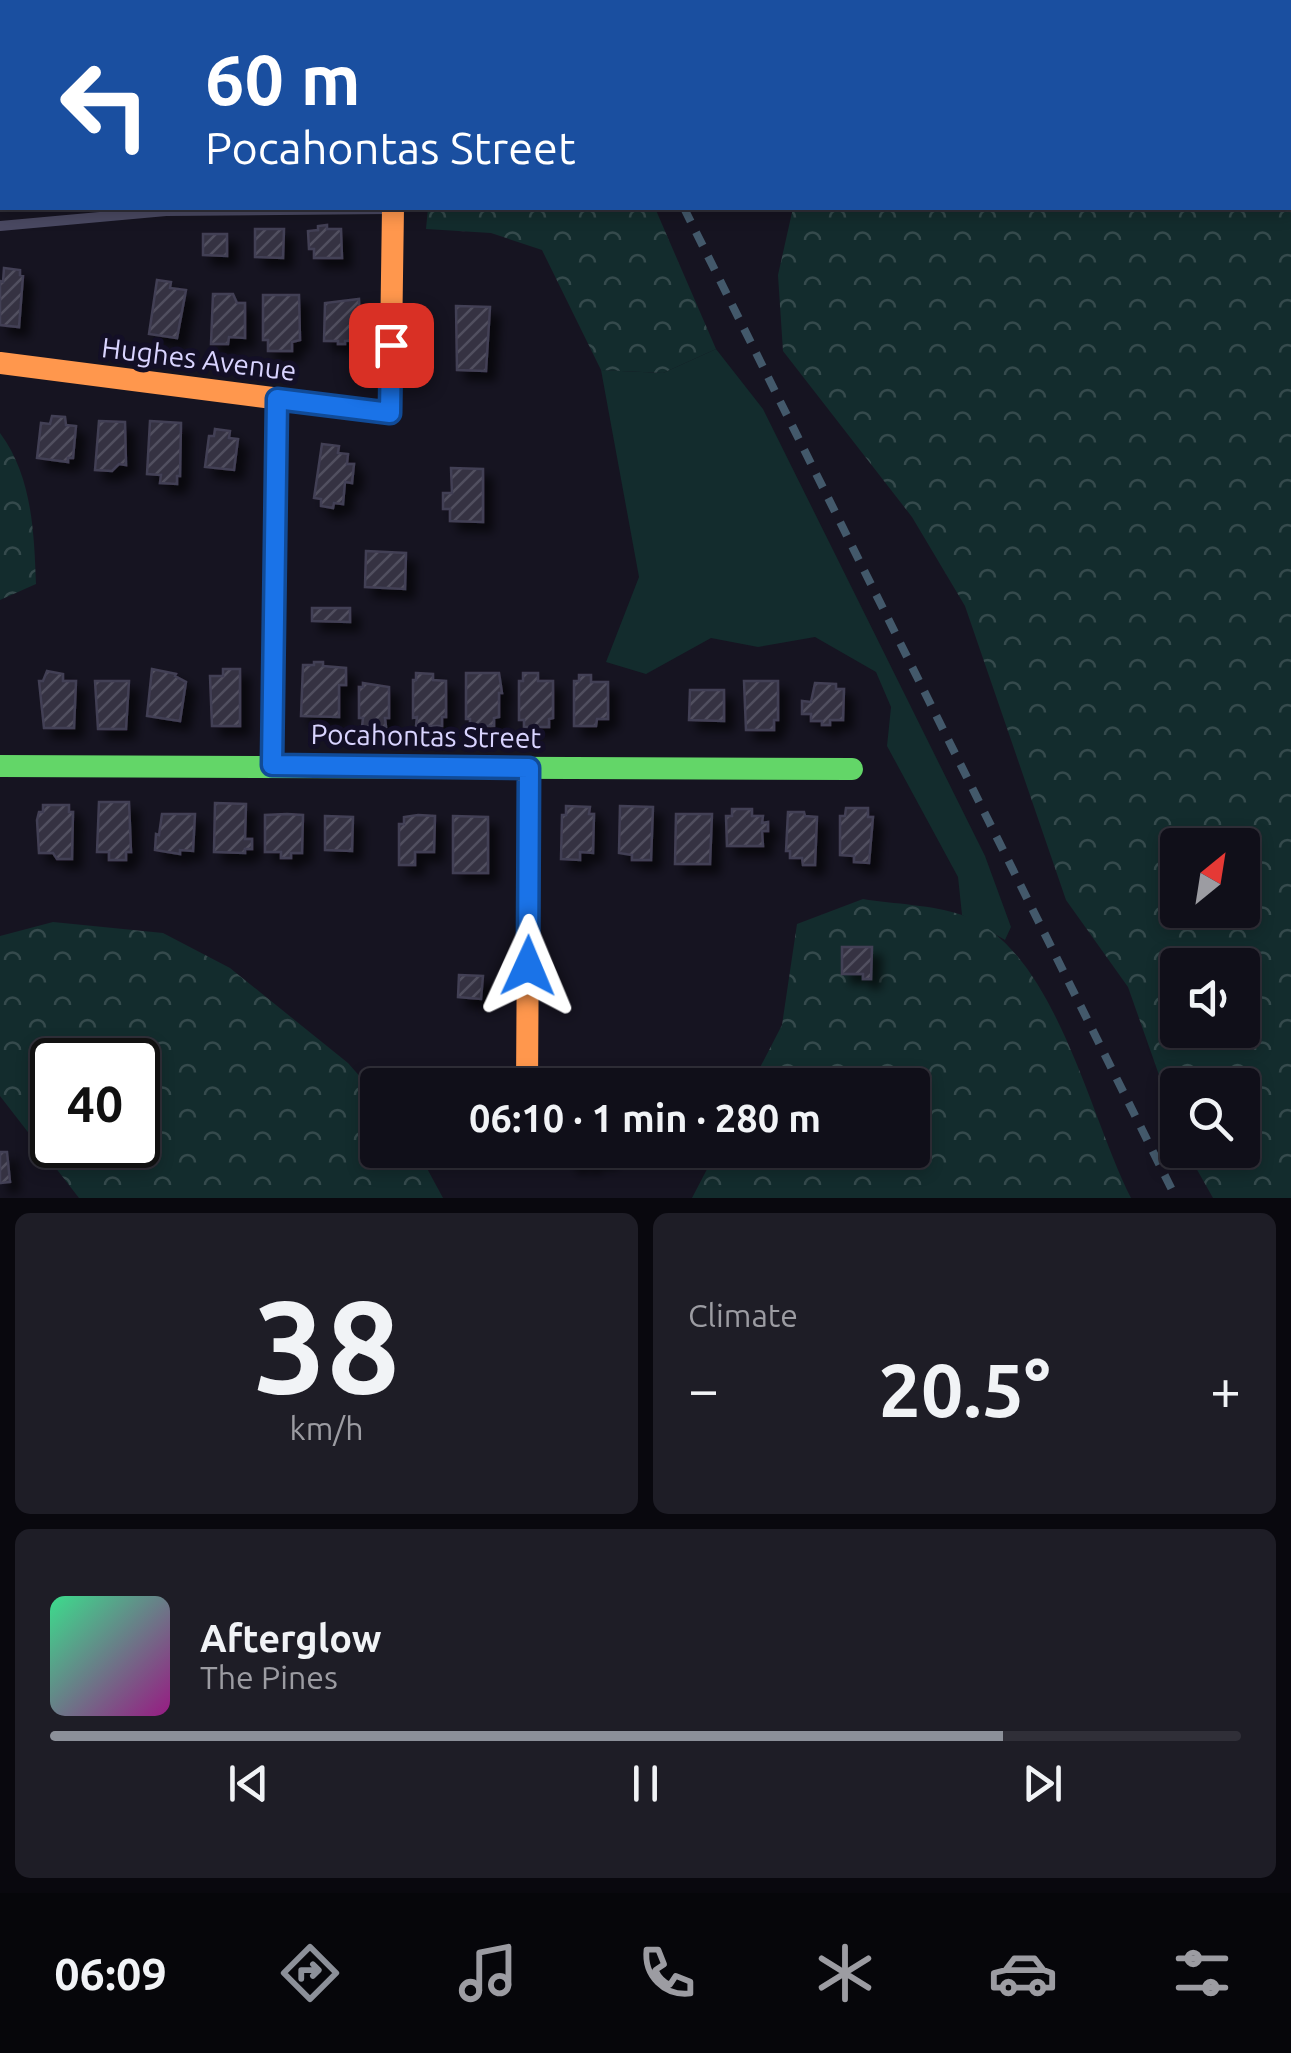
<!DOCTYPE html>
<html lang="en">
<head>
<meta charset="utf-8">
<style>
  body { margin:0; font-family:Ubuntu,sans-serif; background:#1e1d26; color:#f1f3f6; height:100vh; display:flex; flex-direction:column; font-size:38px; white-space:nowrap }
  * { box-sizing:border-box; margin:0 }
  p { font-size:32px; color:#9c9ca2 }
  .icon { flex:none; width:55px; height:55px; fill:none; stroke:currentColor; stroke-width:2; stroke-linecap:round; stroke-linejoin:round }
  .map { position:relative; height:1198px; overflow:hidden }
  .sheet { display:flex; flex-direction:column; gap:15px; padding:15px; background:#09080e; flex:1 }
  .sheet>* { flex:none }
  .hud { position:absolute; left:0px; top:0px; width:1292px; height:210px; box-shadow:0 5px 15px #0003,0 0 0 2px #302f38; background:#1a4fa0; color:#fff; overflow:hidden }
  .needle { width:65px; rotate:30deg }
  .controls { position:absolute; left:1160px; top:828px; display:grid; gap:20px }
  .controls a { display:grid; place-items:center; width:100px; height:100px; border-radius:10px; background:#100f19; box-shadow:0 5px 15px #0003,0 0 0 2px #302f38; font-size:50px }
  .speed { position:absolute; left:30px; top:1038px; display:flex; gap:20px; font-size:50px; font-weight:700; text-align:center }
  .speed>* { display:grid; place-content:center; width:130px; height:130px; border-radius:50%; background:#100f19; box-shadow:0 5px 15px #0003,0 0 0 2px #302f38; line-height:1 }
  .speed .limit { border:5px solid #111; border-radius:15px; background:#fff; color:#111 }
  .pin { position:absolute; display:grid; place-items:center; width:85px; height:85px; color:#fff; margin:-42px; border-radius:20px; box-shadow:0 5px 15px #0006 }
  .me { position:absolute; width:110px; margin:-55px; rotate:1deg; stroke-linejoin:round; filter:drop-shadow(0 0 8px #0008) }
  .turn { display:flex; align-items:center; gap:35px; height:210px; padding:0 40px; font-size:45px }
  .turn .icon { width:130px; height:130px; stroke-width:2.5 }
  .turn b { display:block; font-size:70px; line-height:85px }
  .big { font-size:75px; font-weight:700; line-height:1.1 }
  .sheet .card { flex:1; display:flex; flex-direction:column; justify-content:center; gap:15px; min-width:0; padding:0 35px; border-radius:15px; background:#1e1d26 }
  .sheet .dial { align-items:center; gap:0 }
  .dial b { font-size:130px; line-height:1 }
  .song { display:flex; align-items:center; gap:30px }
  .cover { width:120px; height:120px; border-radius:15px; background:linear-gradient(135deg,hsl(150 70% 55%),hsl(310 70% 35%)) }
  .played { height:10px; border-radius:5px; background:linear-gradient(90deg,#8c9099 80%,#302f38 80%) }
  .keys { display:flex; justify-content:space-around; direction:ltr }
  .heat { display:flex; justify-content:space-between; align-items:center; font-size:55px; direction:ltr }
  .sheet .tiles { flex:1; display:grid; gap:15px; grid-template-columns:1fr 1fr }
  .card:last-child { grid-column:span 2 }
  .trip { position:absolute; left:360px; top:1068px; width:570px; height:100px; border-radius:10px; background:#100f19; box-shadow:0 5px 15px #0003,0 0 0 2px #302f38; font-weight:700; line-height:100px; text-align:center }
  .dock { display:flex; height:160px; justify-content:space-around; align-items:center; background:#06060a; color:#9c9ca2 }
  .dock .icon { width:70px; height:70px }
  .dock .selected { color:#8c9099 }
  .dock b { font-size:45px; color:#f1f3f6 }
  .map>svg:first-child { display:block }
  .grass { fill:#132c2d }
  .forest { fill:url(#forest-crowns); fill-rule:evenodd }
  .building { fill:url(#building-hatch); stroke:#433f54; stroke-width:2.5; filter:url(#shadow) }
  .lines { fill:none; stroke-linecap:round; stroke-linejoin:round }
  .lane { stroke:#4a4962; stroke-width:10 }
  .street { stroke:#4a4962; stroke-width:20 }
  .fast { stroke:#63d668; stroke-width:22 }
  .slow { stroke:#ff974d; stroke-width:22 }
  .rail { stroke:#43596b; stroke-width:8; stroke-dasharray:15 12; stroke-linecap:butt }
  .route-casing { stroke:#114b97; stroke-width:25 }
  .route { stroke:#1a73e8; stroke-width:18 }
  .labels { text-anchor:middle; stroke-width:10; stroke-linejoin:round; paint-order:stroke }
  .street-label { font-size:28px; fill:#d9d4ff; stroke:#130f26 }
</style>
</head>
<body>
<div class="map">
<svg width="1291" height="1198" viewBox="0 0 1291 1198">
  <defs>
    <pattern id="forest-crowns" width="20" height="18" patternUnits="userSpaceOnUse" patternTransform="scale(2.5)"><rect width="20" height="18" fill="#132c2d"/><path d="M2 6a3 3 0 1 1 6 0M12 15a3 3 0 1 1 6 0" fill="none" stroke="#354a4c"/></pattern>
    <pattern id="building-hatch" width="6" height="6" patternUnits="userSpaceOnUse" patternTransform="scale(2.5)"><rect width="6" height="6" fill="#343243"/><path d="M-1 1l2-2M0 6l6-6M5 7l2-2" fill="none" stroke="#514f5f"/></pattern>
    <filter id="shadow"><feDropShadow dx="9" dy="9" stdDeviation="5" flood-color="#0009"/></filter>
  </defs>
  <rect width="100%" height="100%" fill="#161421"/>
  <path class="grass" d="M716 349 763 409 985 856 1011 927 1005 940 962 915 958 877 887 746 891 707 876 672 815 637 758 647 711 638 646 674 606 662 639 577 601 370 663 373Z"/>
  <path class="forest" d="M1291 118V1198H1213L1186 1150H1242V1085H1178L1177 1126 1128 987 1066 900 965 606 912 517 783 351 778 275 793 208H1290ZM1178 845H1242V910H1178ZM1178 965H1242V1030H1178Z
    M428 208H655L716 349 663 373 601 370 542 250 491 233 426 229Z
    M0 433C32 476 34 531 36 584L0 600Z
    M863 899C893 904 934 905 962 915 1055 948 1089 1116 1131 1198H692L717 1150H912V1085H751L782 1025 797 924Z
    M53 922 163 933 230 968 348 1063 377 1096 378 1150H417L443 1198H79L0 1096V936ZM138 1060V1145H52V1060Z"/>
  <path class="building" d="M972 0H1036V2H972Z
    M327 225V229H341L342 258H314V249H309L308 231 318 230V226Z
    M255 229H284L283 258 255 257Z
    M203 234H227V256L203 255Z
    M4 268 20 270V275L23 276 19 327 0 325V281L3 282Z
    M157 280 171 282 170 288 186 290 177 338 149 334Z
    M213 294H233L237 303H245V338L229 337 228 344H211Z
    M263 295H299L300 340 292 342V351H268V340H263Z
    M359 299 361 340 345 341V344H338V341H324L325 303Z
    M456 306 490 307 486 371 457 370Z
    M52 416 65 417 66 425 76 426 73 458H68V462L37 458 41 423 50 424Z
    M99 421 125 422 126 465 119 464 112 471 95 470Z
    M150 421 181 423 180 476H177V484L160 483 161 475 147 474Z
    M215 429 230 431 229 438 238 439 234 470 205 467 209 436H214Z
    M322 444 339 446 338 453 348 454 347 464H354L352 483 345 482 343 504 334 503 333 508 321 506V499L314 498Z
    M451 468 483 469V522L450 521V509H443V493H452Z
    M366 551 406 553 405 589 365 587Z
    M312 608H350V622L312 621Z
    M314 662H323V666L346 668V685H339V717L301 716 303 665H314Z
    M152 669 176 674 175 676 186 682 180 721 147 716Z
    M223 669H240V726H212L210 676H223Z
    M47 671 63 674V681H76L74 728H44L39 681H43Z
    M416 673 433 674V680L446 681V717H442V726H416L417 717 413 718V680H416Z
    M466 673H499L502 693H499V717L494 718V726H470V719H466Z
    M523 673H538V681H553V718L549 719V727H524V720H519V681H523Z
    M579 675H591V682H608V719H597L596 726H574V681H579Z
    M95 681H129L126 729H98Z
    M744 681H778V720H774V730H746Z
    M363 683 389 687V718H385L386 727H362L363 718H359V687H363Z
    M815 683 836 684V689H844L843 720H830V725H822V721H811V714H802V701L811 702Z
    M690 690H724V721L689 720Z
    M99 802H129L131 852H126V860H109V852H97Z
    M215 803 246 804 245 839H252V849H245V853L214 852Z
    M43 805H69V812H73L72 859H57L53 853H39L37 820 39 812H43Z
    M566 806 590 807 589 814H594L593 853 580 852V860L561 859 562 815H566Z
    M620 806 653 807 651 860H632V855L619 853Z
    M846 808H868V817H873L869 863 854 862V856L840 855V816H845Z
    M732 809H752V816H763L762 823 768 822V831H762L763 846H727L726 816H732Z
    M788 812H804L805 816 817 817 815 865H803L802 858H790V851H786Z
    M162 814H195L193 851 180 850V854L155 850 156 834 159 835Z
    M287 814 303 815 302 853H291V858H281V852H265V815Z
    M676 814H712L710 864H675Z
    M418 815 435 816 434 852H415V865H399V824H404V817Z
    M325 816 353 817 352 851 325 850Z
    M453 816 488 817V873H453Z
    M842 947H872L871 979H863V974H842Z
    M459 975 483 976 481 999 458 997Z
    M567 1150H608L607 1158H591L590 1164H585L586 1158 577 1157V1164L570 1163Z
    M0 1152H7L10 1182 0 1183Z"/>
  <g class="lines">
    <path class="lane" d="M0 226 166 211 388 209
      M443 1083 523 1085"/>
    <path class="street" d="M104 2V0
      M624 2 632 0
      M0 46H2
      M272 765 277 399"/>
    <path class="fast" d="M0 766 852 769"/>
    <path class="slow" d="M0 363 390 413 393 208
      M527 1085 529 768"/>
    <path class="rail" d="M581 0 582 2
      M684 208 1176 1198"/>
  </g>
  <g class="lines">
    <defs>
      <path id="route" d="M391 345 390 413 277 399 272 765 529 768 528 966"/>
    </defs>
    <use href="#route" class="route-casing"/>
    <use href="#route" class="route"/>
  </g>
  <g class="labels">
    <g class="street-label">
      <text transform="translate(199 359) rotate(7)" y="10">Hughes Avenue</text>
      <text transform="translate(426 736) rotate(1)" y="10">Pocahontas Street</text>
    </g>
  </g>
</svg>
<div class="controls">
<a><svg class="needle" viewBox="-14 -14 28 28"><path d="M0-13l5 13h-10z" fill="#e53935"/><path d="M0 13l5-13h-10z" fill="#9c9ca2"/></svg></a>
<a><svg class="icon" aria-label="sound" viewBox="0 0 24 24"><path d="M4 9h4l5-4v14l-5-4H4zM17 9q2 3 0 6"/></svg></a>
<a><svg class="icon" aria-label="search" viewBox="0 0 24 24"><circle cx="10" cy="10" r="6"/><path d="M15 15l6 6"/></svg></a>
</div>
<div class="speed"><div class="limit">40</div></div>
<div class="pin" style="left:391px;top:345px;background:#d93025"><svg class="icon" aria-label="arrive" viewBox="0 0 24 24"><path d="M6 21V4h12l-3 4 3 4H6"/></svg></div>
<svg class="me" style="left:528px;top:966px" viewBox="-20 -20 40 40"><path d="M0-17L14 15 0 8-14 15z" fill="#1a73e8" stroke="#fff" stroke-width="4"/></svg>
<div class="trip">06:10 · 1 min · 280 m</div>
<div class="hud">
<div class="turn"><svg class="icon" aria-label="left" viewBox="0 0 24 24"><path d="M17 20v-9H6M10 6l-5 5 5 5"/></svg><div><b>60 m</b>Pocahontas Street</div></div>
</div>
</div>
<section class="sheet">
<div class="tiles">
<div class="card dial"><b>38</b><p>km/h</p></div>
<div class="card"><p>Climate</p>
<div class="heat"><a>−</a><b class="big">20.5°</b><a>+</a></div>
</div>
<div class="card">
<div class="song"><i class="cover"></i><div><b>Afterglow</b><p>The Pines</p></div></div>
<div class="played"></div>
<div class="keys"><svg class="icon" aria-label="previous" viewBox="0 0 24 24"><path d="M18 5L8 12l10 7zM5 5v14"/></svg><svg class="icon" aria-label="pause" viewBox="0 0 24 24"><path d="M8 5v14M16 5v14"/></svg><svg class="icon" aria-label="next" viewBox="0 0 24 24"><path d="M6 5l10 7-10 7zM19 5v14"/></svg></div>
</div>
</div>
</section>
<nav class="dock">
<b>06:09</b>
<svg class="icon selected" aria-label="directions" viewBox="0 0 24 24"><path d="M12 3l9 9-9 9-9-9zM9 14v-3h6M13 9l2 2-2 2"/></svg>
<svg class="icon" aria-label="music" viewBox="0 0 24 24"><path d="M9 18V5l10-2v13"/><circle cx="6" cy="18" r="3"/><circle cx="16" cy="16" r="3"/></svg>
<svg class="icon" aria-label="phone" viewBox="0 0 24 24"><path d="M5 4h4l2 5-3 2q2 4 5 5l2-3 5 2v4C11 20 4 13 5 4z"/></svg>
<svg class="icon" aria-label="climate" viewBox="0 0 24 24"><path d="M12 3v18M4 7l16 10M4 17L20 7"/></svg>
<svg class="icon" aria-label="car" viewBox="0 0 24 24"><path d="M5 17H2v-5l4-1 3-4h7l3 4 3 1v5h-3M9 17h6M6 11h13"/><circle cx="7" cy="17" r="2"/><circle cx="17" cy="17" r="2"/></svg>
<svg class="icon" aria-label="filters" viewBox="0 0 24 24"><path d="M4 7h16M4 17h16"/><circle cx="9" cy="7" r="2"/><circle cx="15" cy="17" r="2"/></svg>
</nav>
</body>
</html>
